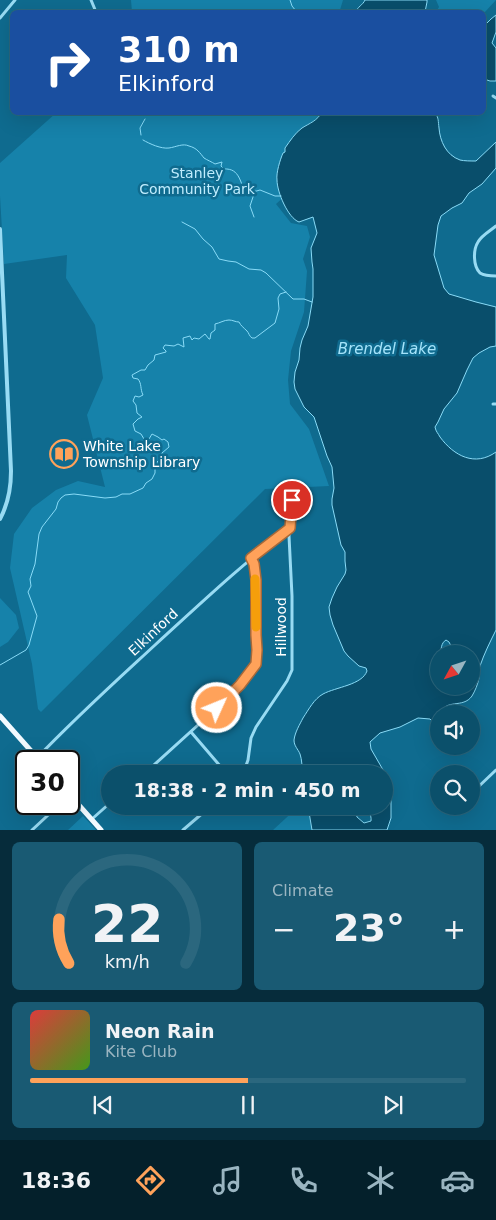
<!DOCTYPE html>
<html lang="en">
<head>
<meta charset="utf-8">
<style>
  body { margin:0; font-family:"DejaVu Sans",sans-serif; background:#195a73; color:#f1f3f6; height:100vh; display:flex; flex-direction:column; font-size:19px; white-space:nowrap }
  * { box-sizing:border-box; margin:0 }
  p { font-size:16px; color:#9ab5c1 }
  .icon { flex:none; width:28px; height:28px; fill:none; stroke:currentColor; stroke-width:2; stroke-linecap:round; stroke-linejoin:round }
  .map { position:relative; height:830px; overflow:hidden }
  .drawer { display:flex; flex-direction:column; gap:12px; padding:12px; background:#062c3b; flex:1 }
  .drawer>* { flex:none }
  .top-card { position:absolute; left:10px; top:10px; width:476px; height:105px; border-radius:8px; box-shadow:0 5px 20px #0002,0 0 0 1px #2b677e; background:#1a4fa0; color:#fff; overflow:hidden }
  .needle { width:32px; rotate:230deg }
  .tools { position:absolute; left:430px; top:645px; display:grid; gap:10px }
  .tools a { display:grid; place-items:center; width:50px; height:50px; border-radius:50%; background:#0b506b; box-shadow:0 5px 20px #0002,0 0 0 1px #2b677e; font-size:25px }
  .speed { position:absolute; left:15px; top:750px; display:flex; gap:10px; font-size:25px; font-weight:700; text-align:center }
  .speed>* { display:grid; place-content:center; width:65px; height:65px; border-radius:50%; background:#0b506b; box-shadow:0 5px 20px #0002,0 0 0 1px #2b677e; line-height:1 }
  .speed .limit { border:2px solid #111; border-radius:8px; background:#fff; color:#111 }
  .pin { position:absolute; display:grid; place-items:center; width:42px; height:42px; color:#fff; margin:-21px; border:2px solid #fff; border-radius:50%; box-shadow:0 1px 5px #0007 }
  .me { position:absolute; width:55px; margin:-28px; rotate:46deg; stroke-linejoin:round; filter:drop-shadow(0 0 4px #0008) }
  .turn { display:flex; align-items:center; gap:18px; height:105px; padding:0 25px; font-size:22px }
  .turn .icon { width:65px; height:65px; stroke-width:2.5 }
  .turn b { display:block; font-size:35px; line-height:42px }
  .big { font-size:38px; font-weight:600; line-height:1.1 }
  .drawer .card { flex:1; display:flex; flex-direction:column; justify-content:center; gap:8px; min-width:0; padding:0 18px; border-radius:8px; background:#195a73 }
  .drawer .dial { align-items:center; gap:0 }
  .dial svg { height:130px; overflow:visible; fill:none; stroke:#2b677e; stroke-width:7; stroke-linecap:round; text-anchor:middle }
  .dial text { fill:#f1f3f6; stroke:none }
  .song { display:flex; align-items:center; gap:15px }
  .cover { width:60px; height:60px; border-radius:8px; background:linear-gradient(135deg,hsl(0 70% 55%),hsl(100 70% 35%)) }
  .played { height:5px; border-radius:2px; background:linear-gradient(90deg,#ffa25a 50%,#2b677e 50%) }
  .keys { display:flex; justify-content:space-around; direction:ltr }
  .heat { display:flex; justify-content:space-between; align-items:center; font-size:28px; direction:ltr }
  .drawer .tiles { flex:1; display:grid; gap:12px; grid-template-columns:1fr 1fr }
  .card:last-child { grid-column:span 2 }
  .trip { position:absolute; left:101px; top:765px; width:292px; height:50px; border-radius:25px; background:#0b506b; box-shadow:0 5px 20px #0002,0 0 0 1px #2b677e; font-weight:600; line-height:50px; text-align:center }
  .dock { display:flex; height:80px; justify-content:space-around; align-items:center; background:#04202b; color:#9ab5c1 }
  .dock .icon { width:35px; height:35px }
  .dock .on { color:#ffa25a }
  .dock b { font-size:22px; color:#f1f3f6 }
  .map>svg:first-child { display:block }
  .green { fill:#1682aa }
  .water { fill:#094e6b; stroke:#89dbf7; fill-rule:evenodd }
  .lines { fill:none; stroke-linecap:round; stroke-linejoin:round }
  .stream { stroke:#89dbf7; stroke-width:1 }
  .minor { stroke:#98dbf3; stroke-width:3 }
  .tertiary { stroke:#98dbf3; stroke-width:4 }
  .trunk { stroke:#f2faff; stroke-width:5 }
  .route-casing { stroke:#a6693a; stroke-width:12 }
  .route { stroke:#ffa25a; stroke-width:9 }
  .slow { stroke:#f59e0b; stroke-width:9 }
  .labels { text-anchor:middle; stroke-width:5; stroke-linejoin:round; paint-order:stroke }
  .park-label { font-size:14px; fill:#c0edfe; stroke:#0f6b8f }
  .poi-label { font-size:14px; fill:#fff; stroke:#0f6b8f; text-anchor:start }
  .street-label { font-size:14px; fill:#fff; stroke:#0f6b8f }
  .water-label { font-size:15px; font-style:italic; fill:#a4e3fa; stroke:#0f6b8f }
</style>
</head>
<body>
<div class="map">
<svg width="496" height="830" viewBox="0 0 496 830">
  <rect width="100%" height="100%" fill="#0f6b8f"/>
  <path class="green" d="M131 0H343L340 10 338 12H132Z
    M436 0H496L484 13 436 12 439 7Z
    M56 113H376L276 204 291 223 307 226 310 237 303 259 307 271 304 312 291 351 288 380 290 404 309 429 329 486 265 489 41 712 38 709 32 664 10 568 14 534 32 508 56 490 78 481 105 487 87 415 103 378 95 325 66 278 67 255 4 264 0 196V163Z
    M0 598 16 615 19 628 8 642 0 647Z
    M299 806H333L353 830H273Z
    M83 816 96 830H68Z"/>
  <path class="water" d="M365 0H427V2L425 12H356C357 7 363 5 365 0Z
    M496 15V32L492 43 496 48V81H490L484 79V26L491 19Z
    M322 112 435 113C439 118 438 121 439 128 440 141 446 155 460 160 464 161 471 161 476 161L496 142V168L482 184 469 193 462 203 452 208 441 216 438 225 434 255 444 288 449 294 476 302 496 307V346L490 347 479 353 473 358 467 370 457 393 444 409 438 422 435 427C436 432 438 433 440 437 454 456 475 467 496 452V630C490 642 484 654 480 666 478 670 479 673 479 678 478 684 475 691 472 696 463 709 445 698 441 714H439V728L430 719 418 718 400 727 380 733 370 742 371 749 386 775 391 794V818L387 830H312L308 806H385V774H303C302 769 302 759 300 754 298 749 294 746 294 740 295 732 300 724 303 718 309 709 314 699 323 694 336 687 362 685 367 671L366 668 359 666 348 656 344 651 333 625 330 615 329 607 332 598 337 587 345 574 346 570 345 561V552L341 545 332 505V499L334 488 332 467 327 456 314 417 304 407 295 389 294 382 295 372 299 360 300 348 302 340 308 326 313 297V269L312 262 311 248 317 233 313 217 299 222C288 218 277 192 277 180 276 173 280 160 283 153L285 152V148C290 141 295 133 302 128 310 123 317 121 322 112ZM446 640 449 642 455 654H471V686C468 686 463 685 460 686 454 688 453 692 446 690L445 686H439V654H441C441 649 441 643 446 640ZM361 807C367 809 372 814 371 821L364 823 357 817 355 810Z"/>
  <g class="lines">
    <path class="stream" d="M290 0 292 6 296 11V12
      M141 135 140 128 145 119
      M143 140C150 144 161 149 169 148 176 147 183 143 189 146 197 148 200 153 204 158 207 160 212 162 215 164L222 162 221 166 224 169C240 168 240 183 246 194L260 190 275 196H281
      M254 217 250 206 255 191
      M182 222 195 229 203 239 212 247 219 259 228 261 236 262 249 269 261 270 266 273 293 299H304L312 302
      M0 665 26 650 29 645 37 616 28 592 31 586 30 579 35 564 39 534 42 527 56 509 58 502 61 498 65 495 74 494 105 498 116 497 122 494H130L143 488 146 483 152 479 155 473V468L157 466V462L160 459 162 453 169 447 168 442 164 439 162 440 158 437 152 434 149 439H144L141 434 135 431 133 424 138 419 142 417 137 413 136 405 133 401 135 396 139 397 143 395C140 389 142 384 138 379L133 378 132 375 141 370H145L148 365 154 360 155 355 166 352V351L163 348 165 345 174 346 178 344 184 347 183 338 190 336 192 340 194 338 199 339 205 334 209 339H210L211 333 215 330V324C220 323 224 320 229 320 233 320 235 322 239 322 241 326 243 327 247 331 249 333 249 336 252 338H255L275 323 279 309 278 298 280 294 286 292"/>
    <path class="minor" d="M91 0 96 12
      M0 18 15 0
      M493 96 496 98
      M496 226C490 231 482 235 478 242 473 250 473 266 480 273 485 276 491 276 496 276
      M493 404H496
      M191 732 227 774
      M37 758C75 718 115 682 155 645 199 605 242 564 290 528
      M144 774 230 696 240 685 256 664 257 650 256 635 255 580 254 564 251 559
      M243 774 248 760 251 738 256 727 287 681 292 670V596L289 536 292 500
      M476 789 496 770
      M92 819 110 803
      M32 830 60 804
      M183 830 211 806"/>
    <path class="tertiary" d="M0 229 11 471C11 488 8 504 0 519"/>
    <path class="trunk" d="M0 716 40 761
      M69 794 101 830"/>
  </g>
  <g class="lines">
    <defs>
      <path id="route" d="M217 708 240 685 256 664 257 650 256 635V580L254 564 251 558 290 528 292 500"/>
    </defs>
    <use href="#route" class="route-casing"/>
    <use href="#route" class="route"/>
    <path class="slow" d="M255 579 256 627"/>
  </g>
  <defs>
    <symbol id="library-ring" viewBox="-11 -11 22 22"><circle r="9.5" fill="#0f6b8f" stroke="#ffa25a" stroke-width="1.5"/><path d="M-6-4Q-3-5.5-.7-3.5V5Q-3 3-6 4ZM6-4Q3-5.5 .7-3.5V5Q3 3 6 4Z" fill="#ffa25a"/></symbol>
  </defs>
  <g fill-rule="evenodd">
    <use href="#library-ring" x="48" y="438" width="32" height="32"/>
  </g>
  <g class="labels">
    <g class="park-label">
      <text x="197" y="178">Stanley<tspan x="197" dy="16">Community Park</tspan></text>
    </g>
    <g class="poi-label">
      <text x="83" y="451">White Lake<tspan x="83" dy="16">Township Library</tspan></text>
    </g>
    <g class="street-label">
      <text transform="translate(281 627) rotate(-90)" y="5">Hillwood</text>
      <text transform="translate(153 632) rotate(-43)" y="5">Elkinford</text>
    </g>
    <g class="water-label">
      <text x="387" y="354">Brendel Lake</text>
    </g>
  </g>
</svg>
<div class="tools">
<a><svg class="needle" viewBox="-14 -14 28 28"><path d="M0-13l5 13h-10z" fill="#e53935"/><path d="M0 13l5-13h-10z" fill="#9ab5c1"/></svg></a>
<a><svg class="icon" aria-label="sound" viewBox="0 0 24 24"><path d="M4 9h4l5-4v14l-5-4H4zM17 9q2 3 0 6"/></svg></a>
<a><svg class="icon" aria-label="search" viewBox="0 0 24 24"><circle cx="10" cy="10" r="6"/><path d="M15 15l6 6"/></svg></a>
</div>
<div class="speed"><div class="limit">30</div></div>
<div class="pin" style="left:292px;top:500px;background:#d93025"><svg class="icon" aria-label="arrive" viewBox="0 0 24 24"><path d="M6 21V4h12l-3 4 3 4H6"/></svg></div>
<svg class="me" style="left:217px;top:708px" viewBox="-20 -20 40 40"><circle r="17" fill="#ffa25a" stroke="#fff" stroke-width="3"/><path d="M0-11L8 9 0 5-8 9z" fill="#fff"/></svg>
<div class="trip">18:38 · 2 min · 450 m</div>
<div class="top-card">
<div class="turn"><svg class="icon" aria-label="right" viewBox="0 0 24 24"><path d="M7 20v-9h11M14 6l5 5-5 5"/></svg><div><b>310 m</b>Elkinford</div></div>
</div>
</div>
<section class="drawer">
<div class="tiles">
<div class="card dial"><svg viewBox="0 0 100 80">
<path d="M14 69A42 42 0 1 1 86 69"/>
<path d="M14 69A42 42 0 0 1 8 42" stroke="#ffa25a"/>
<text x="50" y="56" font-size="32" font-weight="700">22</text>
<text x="50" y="72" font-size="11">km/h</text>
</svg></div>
<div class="card"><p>Climate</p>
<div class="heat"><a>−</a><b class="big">23°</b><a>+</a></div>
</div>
<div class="card">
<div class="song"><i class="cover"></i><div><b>Neon Rain</b><p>Kite Club</p></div></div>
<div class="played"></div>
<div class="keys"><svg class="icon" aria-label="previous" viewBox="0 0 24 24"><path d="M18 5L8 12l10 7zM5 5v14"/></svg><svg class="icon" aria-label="pause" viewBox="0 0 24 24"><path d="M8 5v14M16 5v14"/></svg><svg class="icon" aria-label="next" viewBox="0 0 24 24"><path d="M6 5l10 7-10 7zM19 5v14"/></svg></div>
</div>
</div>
</section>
<nav class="dock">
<b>18:36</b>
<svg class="icon on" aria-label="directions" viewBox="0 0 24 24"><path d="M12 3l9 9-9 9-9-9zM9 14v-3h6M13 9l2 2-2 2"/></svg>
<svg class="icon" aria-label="music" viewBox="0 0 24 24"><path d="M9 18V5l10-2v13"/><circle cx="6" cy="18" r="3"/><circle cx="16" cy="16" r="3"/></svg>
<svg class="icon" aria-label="phone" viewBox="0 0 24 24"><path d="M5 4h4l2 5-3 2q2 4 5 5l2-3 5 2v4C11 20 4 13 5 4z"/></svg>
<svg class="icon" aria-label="climate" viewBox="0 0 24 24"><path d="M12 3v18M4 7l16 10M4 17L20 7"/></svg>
<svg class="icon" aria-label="car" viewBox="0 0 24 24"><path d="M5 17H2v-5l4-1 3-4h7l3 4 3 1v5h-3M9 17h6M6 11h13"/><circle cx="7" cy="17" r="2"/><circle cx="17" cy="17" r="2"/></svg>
</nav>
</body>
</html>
